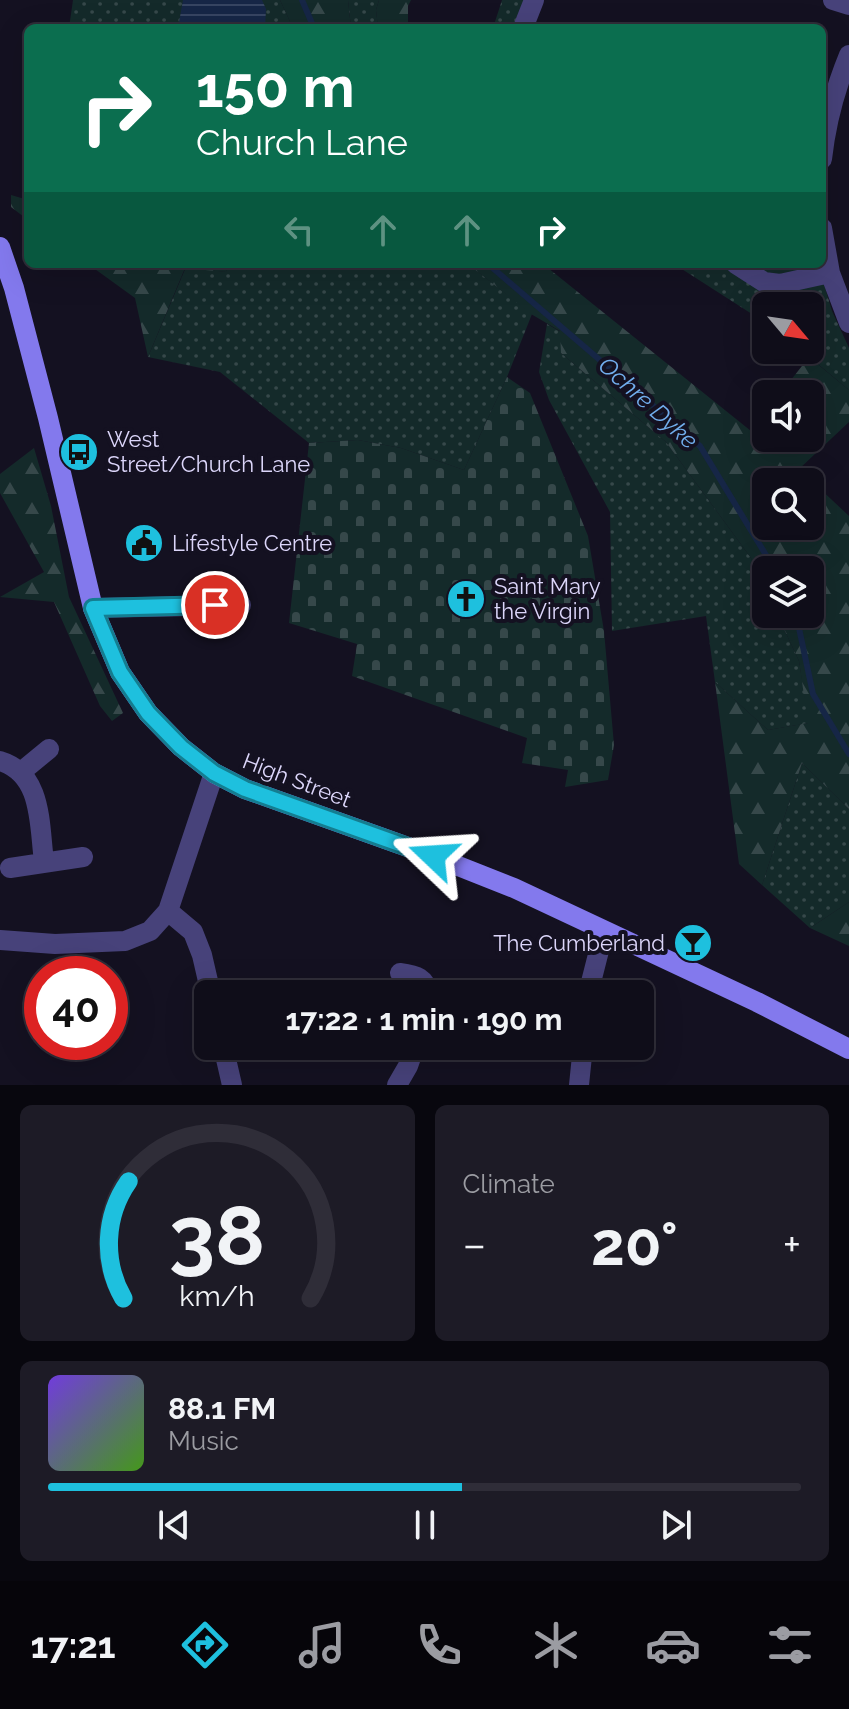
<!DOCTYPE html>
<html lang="en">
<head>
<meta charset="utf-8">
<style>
  body { margin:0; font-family:Raleway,sans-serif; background:#1d1b26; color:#f1f3f6; height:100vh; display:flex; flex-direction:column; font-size:30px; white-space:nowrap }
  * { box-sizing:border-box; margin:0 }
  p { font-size:26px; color:#9b9ca2 }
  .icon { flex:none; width:44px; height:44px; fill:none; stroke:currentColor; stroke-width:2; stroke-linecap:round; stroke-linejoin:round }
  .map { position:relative; height:1085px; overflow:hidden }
  .drawer { display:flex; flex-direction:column; gap:20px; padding:20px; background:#08070e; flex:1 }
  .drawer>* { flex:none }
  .top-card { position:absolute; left:24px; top:24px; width:802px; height:244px; border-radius:12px; box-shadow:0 8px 32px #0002,0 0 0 2px #2f2d38; background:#0b6e4f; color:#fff; overflow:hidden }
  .needle { width:52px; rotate:119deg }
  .buttons { position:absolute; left:752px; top:292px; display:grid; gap:16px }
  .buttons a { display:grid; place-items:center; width:72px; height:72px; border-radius:12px; background:#0f0d19; box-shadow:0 8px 32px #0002,0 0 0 2px #2f2d38; font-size:40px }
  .speed { position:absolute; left:24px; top:956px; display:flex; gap:16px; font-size:40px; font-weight:700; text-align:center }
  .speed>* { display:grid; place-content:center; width:104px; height:104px; border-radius:50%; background:#0f0d19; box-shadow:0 8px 32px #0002,0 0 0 2px #2f2d38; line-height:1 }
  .speed .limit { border:12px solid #d22; background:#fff; color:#111 }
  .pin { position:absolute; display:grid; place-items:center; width:68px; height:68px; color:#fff; margin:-34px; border:4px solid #fff; border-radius:50%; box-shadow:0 2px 8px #0007 }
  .me { position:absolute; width:88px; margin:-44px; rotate:290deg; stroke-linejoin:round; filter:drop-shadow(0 0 6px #0008) }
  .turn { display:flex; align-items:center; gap:28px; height:168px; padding:0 40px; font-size:36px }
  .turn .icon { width:104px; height:104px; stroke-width:2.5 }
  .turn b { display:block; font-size:56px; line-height:68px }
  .lanes { display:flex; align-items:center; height:76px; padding:0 40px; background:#0003; justify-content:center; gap:40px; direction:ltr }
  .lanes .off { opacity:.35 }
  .big { font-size:60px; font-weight:700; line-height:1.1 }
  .drawer .tile { flex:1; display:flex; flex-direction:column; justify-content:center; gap:12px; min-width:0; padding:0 28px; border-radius:12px; background:#1d1b26 }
  .drawer .dial { align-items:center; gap:0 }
  .dial svg { height:208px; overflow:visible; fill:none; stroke:#2f2d38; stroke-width:7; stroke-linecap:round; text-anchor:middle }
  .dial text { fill:#f1f3f6; stroke:none }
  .song { display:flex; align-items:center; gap:24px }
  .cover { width:96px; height:96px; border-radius:12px; background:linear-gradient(135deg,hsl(260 70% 55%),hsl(100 70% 35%)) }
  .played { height:8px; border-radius:4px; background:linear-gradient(90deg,#1ec0de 55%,#2f2d38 55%) }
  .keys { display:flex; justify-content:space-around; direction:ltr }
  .heat { display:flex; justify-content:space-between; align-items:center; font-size:44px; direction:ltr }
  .drawer .tiles { flex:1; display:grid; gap:20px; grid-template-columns:1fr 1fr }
  .tile:last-child { grid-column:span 2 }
  .trip { position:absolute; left:194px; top:980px; width:460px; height:80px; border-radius:12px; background:#0f0d19; box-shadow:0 8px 32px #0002,0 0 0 2px #2f2d38; font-weight:700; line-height:80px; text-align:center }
  .tab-bar { display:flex; height:128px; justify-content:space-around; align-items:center; background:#06050a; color:#9b9ca2 }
  .tab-bar .icon { width:56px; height:56px }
  .tab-bar .selected { color:#1ec0de }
  .tab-bar b { font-size:36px; color:#f1f3f6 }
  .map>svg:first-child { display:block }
  .grass { fill:url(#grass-dots) }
  .forest { fill:url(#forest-firs); fill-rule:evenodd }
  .cemetery { fill:url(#cemetery-stones) }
  .water { fill:url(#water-rules) }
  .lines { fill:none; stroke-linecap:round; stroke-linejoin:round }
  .stream { stroke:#162646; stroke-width:6 }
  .street { stroke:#47427a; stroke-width:20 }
  .secondary { stroke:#8379ed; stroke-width:20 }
  .route-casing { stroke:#147d90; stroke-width:20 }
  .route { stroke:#1ec0de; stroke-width:14 }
  .labels { text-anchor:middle; stroke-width:8; stroke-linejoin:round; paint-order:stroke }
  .poi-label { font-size:22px; fill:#dcd6fa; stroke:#141121; text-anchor:start }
  .street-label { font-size:22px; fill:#dcd6fa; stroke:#141121 }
  .water-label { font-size:24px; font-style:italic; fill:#71adec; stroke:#141121 }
</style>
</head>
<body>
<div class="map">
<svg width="849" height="1085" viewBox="0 0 849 1085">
  <defs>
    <pattern id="grass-dots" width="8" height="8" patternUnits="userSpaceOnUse" patternTransform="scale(2)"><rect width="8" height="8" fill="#142a2a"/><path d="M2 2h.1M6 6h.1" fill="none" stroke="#36484a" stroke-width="1.8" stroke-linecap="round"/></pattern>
    <pattern id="forest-firs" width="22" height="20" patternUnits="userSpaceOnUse" patternTransform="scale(2)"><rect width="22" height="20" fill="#142a2a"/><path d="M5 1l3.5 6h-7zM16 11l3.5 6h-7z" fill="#36484a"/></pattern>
    <pattern id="cemetery-stones" width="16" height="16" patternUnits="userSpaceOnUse" patternTransform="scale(2)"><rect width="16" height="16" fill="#142a2a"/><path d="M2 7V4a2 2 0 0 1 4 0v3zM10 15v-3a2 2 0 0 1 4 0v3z" fill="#36484a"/></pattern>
    <pattern id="water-rules" width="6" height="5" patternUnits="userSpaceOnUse" patternTransform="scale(2)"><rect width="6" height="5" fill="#162646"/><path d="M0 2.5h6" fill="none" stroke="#374562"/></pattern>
  </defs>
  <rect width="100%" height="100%" fill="#141121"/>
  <path class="grass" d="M73 0H280L293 28H69Z
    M348 0H379L376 10 378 28H351Z
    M502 0H524L514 28H493Z
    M227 264H468L532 314 507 377 464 470 401 448 358 440 309 443 220 372 148 357 186 267 226 272Z
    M674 264H818L832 311 849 348V390L801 350H810V306H766V323Z
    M547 324 561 332V353L666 442 751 558 766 590V614H777L799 661 809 723 768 730 715 682 706 616 612 631 610 512 549 400 539 372Z
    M802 763 849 809V902L810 928 762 885Z"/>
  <path class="forest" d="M280 0H348L351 28H293Z
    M379 0H411L408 6V28H378L376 10Z
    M11 195 28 200V220L11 207Z
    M88 264H227L226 272 185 268 148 357 135 298Z
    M468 264H543L751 431 766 413V438H810V394H780L809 357 849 390V422L799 469 849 516V809L802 763 762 885 739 864 715 682 768 730 808 723 799 661 777 614H810V570H766V590L751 558 666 442 561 353 560 331 531 314ZM810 482V526H766V482Z
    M34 448 51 506 69 597 123 713 112 721 100 706 54 602 0 597 44 572 0 493V474Z
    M849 902V946L810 928Z"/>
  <path class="cemetery" d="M507 377 530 393 588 536 604 631 614 745 608 780 565 787 568 770 522 763 527 738 352 676 357 644 289 623 309 443 358 440 401 448 464 470Z"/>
  <path class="water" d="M183 0H262L266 9 265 28H178Z"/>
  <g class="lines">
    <path class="stream" d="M302 0 314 28
      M488 264 700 446 775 570
      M796 614 813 694 849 754"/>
    <path class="street" d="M833 0 849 5
      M523 28 534 0
      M822 159C826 123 835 89 849 55
      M822 228 830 273 849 323
      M736 264 764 282 780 284 830 273
      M93 608 241 605
      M0 761C43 774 39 825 44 861
      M21 772 49 749
      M10 868 83 857
      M168 911 193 932 202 955 211 994
      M0 940 55 944 125 941 150 931 168 911 214 773
      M400 973C417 975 425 978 429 994
      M588 994 604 931
      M223 1046 232 1085
      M397 1085 408 1066 415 1046
      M579 1085 583 1046"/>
    <path class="secondary" d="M0 247 14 288 48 418 93 608 120 672 148 713 181 747 214 773 245 789 433 856 514 888 757 1002 849 1049"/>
  </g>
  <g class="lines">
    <defs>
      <path id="route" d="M215 605 93 608 120 672 148 713 181 747 214 773 245 789 433 856"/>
    </defs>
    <use href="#route" class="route-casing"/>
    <use href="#route" class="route"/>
  </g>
  <defs>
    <symbol id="bus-disc" viewBox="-11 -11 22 22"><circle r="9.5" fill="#1ec0de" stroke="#141121"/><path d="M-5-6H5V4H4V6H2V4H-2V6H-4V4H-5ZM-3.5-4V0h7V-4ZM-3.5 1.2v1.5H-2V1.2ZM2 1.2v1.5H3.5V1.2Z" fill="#111"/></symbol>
    <symbol id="civic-disc" viewBox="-11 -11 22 22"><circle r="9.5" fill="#1ec0de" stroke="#141121"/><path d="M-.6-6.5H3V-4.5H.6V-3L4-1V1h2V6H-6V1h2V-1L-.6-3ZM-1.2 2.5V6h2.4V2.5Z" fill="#111"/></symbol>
    <symbol id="church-disc" viewBox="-11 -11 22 22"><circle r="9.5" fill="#1ec0de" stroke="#141121"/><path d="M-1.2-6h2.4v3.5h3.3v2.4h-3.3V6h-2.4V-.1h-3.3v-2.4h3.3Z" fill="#111"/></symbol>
    <symbol id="bar-disc" viewBox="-11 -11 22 22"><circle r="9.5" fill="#1ec0de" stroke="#141121"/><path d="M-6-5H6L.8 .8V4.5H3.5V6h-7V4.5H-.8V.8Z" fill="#111"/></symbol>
  </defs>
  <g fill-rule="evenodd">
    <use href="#bus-disc" x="57" y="430" width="44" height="44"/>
    <use href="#civic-disc" x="122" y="521" width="44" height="44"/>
    <use href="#church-disc" x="444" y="577" width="44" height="44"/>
    <use href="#bar-disc" x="671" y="921" width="44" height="44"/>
  </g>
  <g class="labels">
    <g class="poi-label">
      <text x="107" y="447">West<tspan x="107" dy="25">Street/Church Lane</tspan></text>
      <text x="172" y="551">Lifestyle Centre</text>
      <text x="494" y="594">Saint Mary<tspan x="494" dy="25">the Virgin</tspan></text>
      <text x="665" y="951" text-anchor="end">The Cumberland</text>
    </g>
    <g class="street-label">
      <text transform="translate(297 780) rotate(21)" y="8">High Street</text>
    </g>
    <g class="water-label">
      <text transform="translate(648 403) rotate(42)" y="8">Ochre Dyke</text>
    </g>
  </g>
</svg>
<div class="buttons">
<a><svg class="needle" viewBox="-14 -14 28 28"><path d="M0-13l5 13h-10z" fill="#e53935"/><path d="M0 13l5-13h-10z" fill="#9b9ca2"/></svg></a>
<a><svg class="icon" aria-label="sound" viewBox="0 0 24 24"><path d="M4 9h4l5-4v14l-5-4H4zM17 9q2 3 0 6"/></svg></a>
<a><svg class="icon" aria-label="search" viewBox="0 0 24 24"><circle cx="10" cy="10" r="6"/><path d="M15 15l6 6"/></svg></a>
<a><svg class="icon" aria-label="layers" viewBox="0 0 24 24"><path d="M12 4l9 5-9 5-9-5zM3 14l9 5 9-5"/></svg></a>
</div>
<div class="speed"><div class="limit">40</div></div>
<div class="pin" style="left:215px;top:605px;background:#d93025"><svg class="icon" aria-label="arrive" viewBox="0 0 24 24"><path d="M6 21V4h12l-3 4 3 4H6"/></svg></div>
<svg class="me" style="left:433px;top:856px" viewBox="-20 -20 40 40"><path d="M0-17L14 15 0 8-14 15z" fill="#1ec0de" stroke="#fff" stroke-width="4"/></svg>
<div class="trip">17:22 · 1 min · 190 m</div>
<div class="top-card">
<div class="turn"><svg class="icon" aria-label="right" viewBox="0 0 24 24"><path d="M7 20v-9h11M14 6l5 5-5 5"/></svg><div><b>150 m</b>Church Lane</div></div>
<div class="lanes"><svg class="icon off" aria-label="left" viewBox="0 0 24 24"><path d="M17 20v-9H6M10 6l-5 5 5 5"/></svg><svg class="icon off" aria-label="ahead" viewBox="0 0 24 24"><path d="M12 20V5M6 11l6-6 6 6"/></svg><svg class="icon off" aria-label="ahead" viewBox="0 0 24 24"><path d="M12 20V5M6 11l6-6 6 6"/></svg><svg class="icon" aria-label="right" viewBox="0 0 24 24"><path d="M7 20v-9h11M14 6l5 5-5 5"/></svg></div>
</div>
</div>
<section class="drawer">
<div class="tiles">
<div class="tile dial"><svg viewBox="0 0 100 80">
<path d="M14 69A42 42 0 1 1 86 69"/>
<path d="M14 69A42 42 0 0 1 16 24" stroke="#1ec0de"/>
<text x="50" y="56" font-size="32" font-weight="700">38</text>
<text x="50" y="72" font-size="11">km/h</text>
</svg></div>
<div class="tile"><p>Climate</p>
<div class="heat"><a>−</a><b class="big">20°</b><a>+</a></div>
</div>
<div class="tile">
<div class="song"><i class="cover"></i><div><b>88.1 FM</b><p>Music</p></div></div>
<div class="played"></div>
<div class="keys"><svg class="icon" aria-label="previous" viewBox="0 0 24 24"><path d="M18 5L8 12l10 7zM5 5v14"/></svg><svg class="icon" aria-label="pause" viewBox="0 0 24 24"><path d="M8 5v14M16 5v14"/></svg><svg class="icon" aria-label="next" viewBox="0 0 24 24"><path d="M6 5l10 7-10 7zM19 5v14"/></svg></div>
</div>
</div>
</section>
<nav class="tab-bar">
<b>17:21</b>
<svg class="icon selected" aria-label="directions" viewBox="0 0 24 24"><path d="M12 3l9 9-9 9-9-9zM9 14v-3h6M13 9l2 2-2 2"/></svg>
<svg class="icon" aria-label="music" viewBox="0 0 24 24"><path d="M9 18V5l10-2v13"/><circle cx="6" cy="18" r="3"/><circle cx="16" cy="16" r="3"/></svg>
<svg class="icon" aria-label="phone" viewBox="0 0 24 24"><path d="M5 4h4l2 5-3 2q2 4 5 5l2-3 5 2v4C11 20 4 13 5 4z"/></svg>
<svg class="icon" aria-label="climate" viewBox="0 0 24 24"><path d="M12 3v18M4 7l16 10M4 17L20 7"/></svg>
<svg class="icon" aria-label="car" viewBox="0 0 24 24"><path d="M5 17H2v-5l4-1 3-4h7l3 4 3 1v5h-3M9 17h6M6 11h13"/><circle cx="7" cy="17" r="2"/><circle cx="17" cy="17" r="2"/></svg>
<svg class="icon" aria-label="filters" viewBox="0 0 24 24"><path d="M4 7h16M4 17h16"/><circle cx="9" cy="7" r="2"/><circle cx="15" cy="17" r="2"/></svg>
</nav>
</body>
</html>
